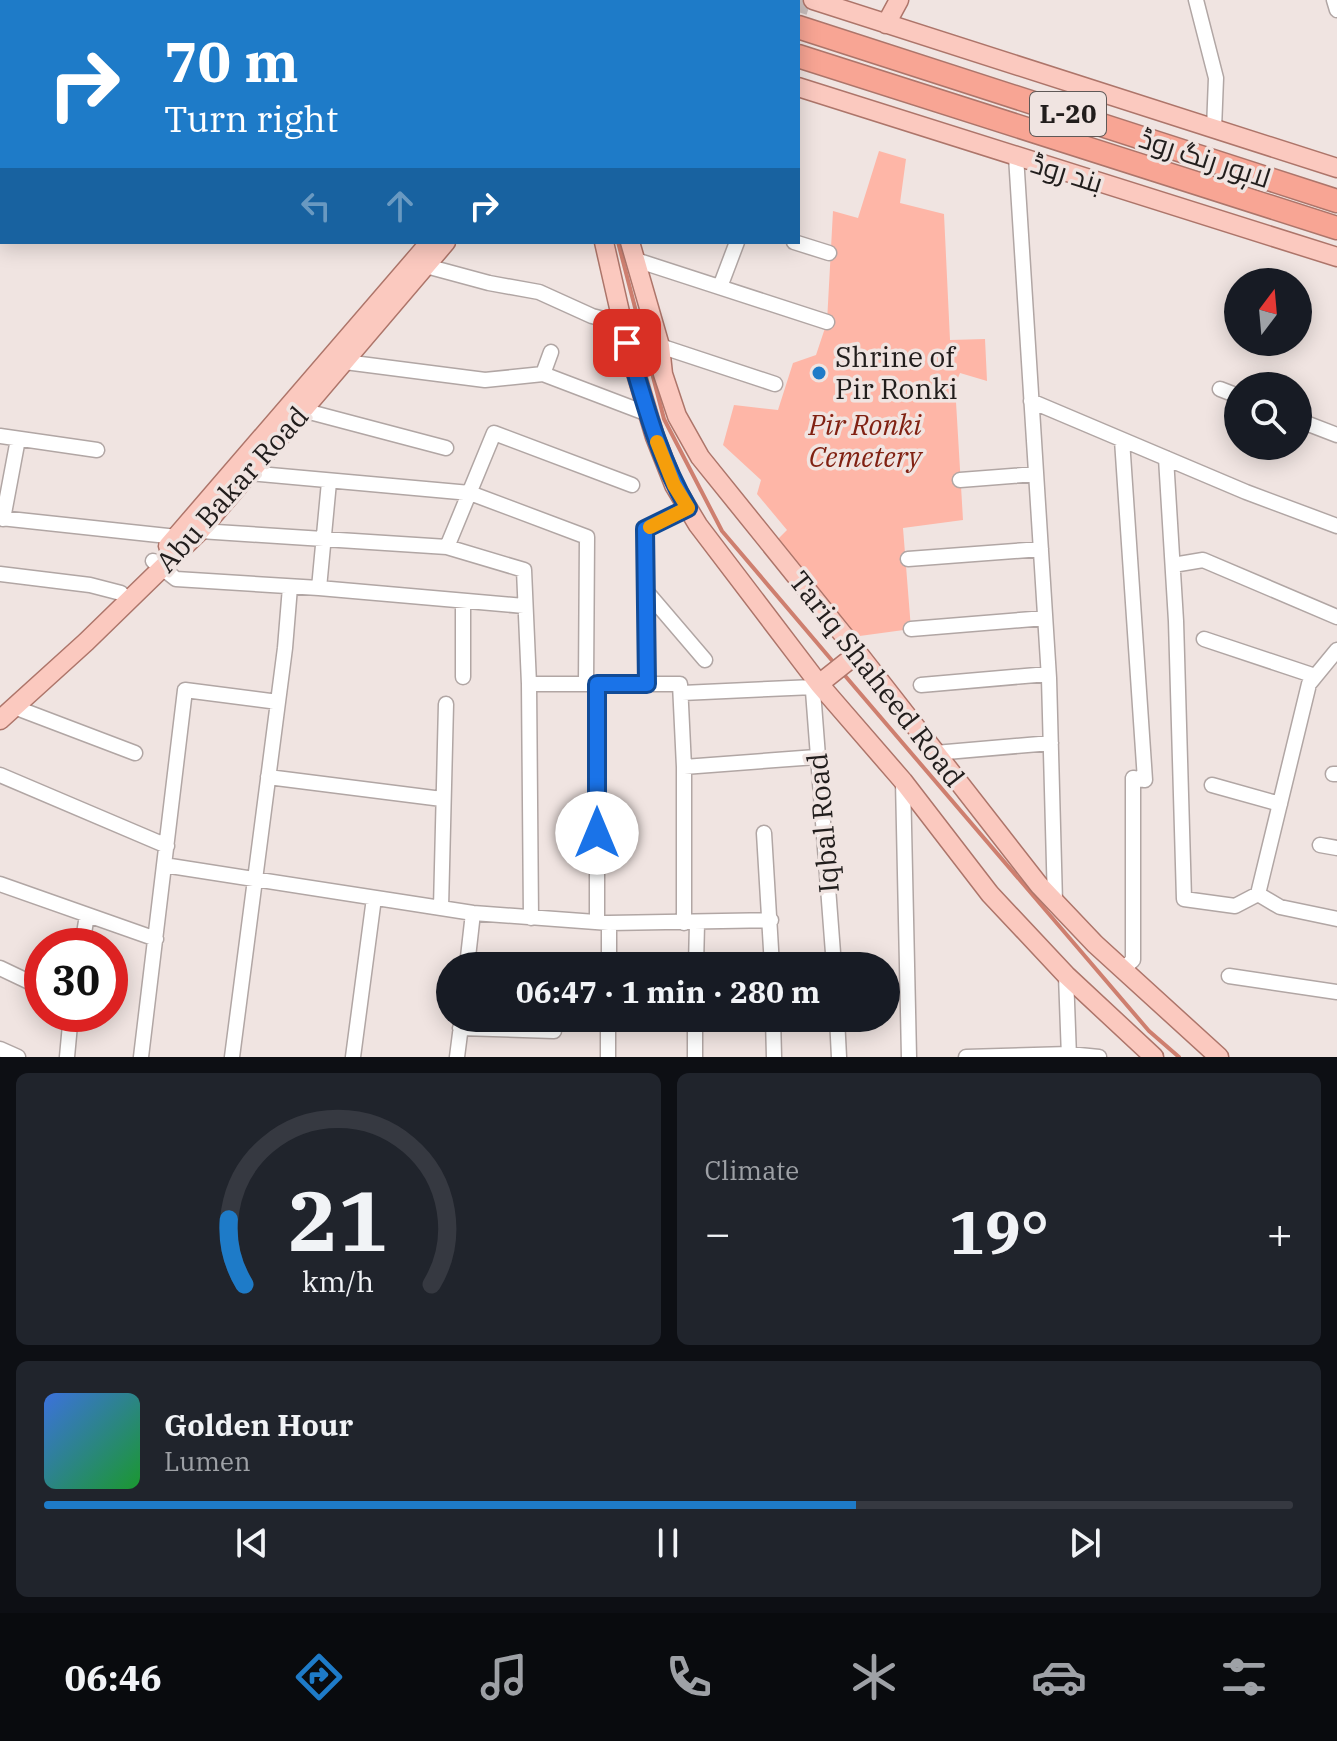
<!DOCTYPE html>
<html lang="en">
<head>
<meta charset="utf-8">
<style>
  body { margin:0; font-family:"IBM Plex Serif",Cairo,serif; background:#20242c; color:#f1f3f6; height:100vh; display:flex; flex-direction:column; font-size:30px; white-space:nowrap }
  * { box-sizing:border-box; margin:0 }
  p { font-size:26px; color:#9ea1a6 }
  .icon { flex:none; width:44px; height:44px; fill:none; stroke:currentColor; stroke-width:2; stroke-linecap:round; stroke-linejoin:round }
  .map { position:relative; height:1057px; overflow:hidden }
  .panel { display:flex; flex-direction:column; gap:16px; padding:16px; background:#0d0f14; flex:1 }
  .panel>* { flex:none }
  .banner { position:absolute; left:0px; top:0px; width:800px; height:244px; box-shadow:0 4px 20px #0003; background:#1e7bc8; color:#fff; overflow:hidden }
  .needle { width:52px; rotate:16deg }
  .controls { position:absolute; left:1224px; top:268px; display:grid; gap:16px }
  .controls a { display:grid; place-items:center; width:88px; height:88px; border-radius:50%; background:#171b24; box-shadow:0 4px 20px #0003; font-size:40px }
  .speed { position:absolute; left:24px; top:928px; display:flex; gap:16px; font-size:40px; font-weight:700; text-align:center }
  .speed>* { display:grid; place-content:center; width:104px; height:104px; border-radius:50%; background:#171b24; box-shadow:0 4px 20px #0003; line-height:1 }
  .speed .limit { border:12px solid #d22; background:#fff; color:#111 }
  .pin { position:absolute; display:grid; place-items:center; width:68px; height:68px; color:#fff; margin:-34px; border-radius:16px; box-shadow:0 4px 12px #0006 }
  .me { position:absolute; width:88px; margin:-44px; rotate:0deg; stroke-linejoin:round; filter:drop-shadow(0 0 6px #0008) }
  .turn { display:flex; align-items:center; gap:28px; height:168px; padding:0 32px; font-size:36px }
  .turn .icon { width:104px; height:104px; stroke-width:2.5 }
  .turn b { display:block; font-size:56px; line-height:68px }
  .lanes { display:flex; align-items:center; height:76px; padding:0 32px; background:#0003; justify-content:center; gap:40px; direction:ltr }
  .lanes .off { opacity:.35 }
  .big { font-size:60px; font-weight:700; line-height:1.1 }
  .panel .tile { flex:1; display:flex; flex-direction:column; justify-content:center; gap:12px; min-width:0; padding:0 28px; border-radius:12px; background:#20242c }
  .panel .dial { align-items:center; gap:0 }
  .dial svg { height:208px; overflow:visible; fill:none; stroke:#363941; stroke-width:7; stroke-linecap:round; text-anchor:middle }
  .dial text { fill:#f1f3f6; stroke:none }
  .song { display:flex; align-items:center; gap:24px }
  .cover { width:96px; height:96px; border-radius:12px; background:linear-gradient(135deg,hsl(220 70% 55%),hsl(130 70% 35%)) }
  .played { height:8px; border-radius:4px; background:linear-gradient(90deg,#1e7bc8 65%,#363941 65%) }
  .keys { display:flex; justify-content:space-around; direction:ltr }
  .heat { display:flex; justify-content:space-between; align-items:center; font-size:44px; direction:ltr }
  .panel .tiles { flex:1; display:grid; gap:16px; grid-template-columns:1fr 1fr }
  .tile:last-child { grid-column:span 2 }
  .trip { position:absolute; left:436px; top:952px; width:464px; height:80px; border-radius:40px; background:#171b24; box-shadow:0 4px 20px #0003; font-weight:700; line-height:80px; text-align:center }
  .dock { display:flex; height:128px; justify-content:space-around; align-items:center; background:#090b0e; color:#9ea1a6 }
  .dock .icon { width:56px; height:56px }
  .dock .active { color:#1e7bc8 }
  .dock b { font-size:36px; color:#f1f3f6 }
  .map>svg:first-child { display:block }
  .green { fill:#feb6a7 }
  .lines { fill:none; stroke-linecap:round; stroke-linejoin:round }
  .stream { stroke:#ce7f6f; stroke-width:4 }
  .major-tunnel { stroke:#c7bcba; stroke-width:18; stroke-dasharray:18 9; stroke-linecap:butt }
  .minor-casing { stroke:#b1a6a4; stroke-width:17 }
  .major-casing { stroke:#ad756a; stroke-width:21 }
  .highway-casing { stroke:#ad756a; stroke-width:25 }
  .minor { stroke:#fff; stroke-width:14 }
  .major { stroke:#fbc9bf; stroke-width:18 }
  .highway { stroke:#f8a594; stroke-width:22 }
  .route-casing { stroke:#114b97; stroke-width:20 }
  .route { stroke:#1a73e8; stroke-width:14 }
  .slow { stroke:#f59e0b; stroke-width:14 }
  .poi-dot { fill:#1e7bc8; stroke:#f0e4e1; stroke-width:3 }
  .labels { text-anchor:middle; stroke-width:7; stroke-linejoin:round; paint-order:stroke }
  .shield { fill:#f0e4e1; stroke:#5f5957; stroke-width:2 }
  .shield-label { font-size:26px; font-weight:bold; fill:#211d1c }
  .street-label { font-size:28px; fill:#211d1c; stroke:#f0e4e1 }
  .poi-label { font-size:28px; fill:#211d1c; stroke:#f0e4e1; text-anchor:start }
  .park-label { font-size:28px; font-style:italic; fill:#802112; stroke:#f0e4e1 }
</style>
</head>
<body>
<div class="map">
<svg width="1337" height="1057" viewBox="0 0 1337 1057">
  <rect width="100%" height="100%" fill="#f0e4e1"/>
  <path class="green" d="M879 151 906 159 900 203 944 214 950 340 985 339 987 381 960 373 955 385 963 520 903 528 911 629 845 638 771 546 787 530 757 494 761 480 723 445 734 405 778 410 793 363 816 355 827 322 833 211 858 218Z"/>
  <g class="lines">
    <path class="stream" d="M490 2V0
      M618 242 664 419 722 531 835 664
      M841 671 1149 1031 1179 1057"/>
    <path class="major-tunnel" d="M798 12 802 0"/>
    <defs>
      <path id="minor" d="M1196 0 1216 78 1214 129
        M1334 0 1337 10
        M1016 156 1049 678 1055 902
        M794 242 829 253
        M636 260 827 322
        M426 266 489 283 539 292 592 316 623 324
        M720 287 737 242
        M660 346 775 384
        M345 362 485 380 543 374 551 352
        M543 374 648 414
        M1220 389 1238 396
        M1031 401 1246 492 1337 526
        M302 410 446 448
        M1298 420 1337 435
        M0 436 97 450
        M1122 440 1145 780 1133 778V960L1123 969
        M1166 458 1176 621 1184 899 1235 906 1258 894 1309 684 1337 650
        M249 473 470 493 587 537 586 684
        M960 480 1036 474
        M0 518 177 537
        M3 519 18 439
        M200 531 447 547 524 570 529 684 531 918
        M447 547 494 433 632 485
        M908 559 1041 549
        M153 561 176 579 319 588 524 606
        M1173 565 1203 560 1337 617
        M0 574 90 585 121 593
        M319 588 329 482
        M646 591 705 660
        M463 603V677
        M911 629 1045 618
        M1204 639 1315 676
        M529 684H680L684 767V923
        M647 684 645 529 688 508
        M819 684 813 691 834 966
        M921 685 1048 674
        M682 693 814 687
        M14 707 135 753
        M935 753 1051 743
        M684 767 816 757
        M1333 774H1337
        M0 775 167 846
        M268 777 442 799
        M903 781 909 1057
        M1212 785 1280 804
        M764 833 772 966
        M1320 845 1337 848
        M164 865 473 913 609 923 771 920
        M0 884 156 939
        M1258 894 1280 907 1337 919
        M441 908 446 704
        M597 922V684
        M82 946 87 915
        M467 966 473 913
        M609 966V923
        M696 966 697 923
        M0 968 42 988
        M1066 975 1069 1057
        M1229 976 1337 992
        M608 1018V1057
        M773 1018 774 1057
        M837 1018 839 1057
        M460 1028 554 1031
        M0 1049 18 1057
        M67 1057 71 1014
        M141 1057 185 690 278 702
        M232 1057 285 648 290 587
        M353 1057 374 898
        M457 1057 462 1018
        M695 1057V1018
        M966 1057 1069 1054 1099 1057"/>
      <path id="major" d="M525 0 531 2
        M813 0 1337 168
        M886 24 899 0
        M798 87 1337 257
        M604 242 627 343 655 437 674 485 698 525 819 684 903 781 990 894 1066 975 1154 1057
        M630 242 660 346 663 374 677 416 700 457 858 653 1039 885 1095 944 1219 1057
        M168 546 430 242
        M819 684 858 653
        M0 720 86 642 200 531 446 242"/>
      <path id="highway" d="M623 0 629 2
        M715 0 721 2
        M798 27 1337 201
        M798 56 1337 228"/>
    </defs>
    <use href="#minor" class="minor-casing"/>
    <use href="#major" class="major-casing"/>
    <use href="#highway" class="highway-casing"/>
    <use href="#minor" class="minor"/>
    <use href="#major" class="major"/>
    <use href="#highway" class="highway"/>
  </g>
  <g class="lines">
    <defs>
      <path id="route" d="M597 833V684H647L645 529 688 508C658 457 644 400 627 343"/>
    </defs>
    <use href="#route" class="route-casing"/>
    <use href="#route" class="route"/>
    <path class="slow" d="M650 527 688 508 674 485 657 442"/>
  </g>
  <circle class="poi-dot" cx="819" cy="373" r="8"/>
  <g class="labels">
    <rect class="shield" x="1030" y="92" width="76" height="44" rx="6"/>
    <g class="shield-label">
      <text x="1068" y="123">L-20</text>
    </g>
    <g class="street-label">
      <text transform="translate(1205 158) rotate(18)" y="10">لاہور رنگ روڈ</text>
      <text transform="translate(1067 173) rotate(17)" y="10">بند روڈ</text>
      <text transform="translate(232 489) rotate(-48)" y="10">Abu Bakar Road</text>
      <text transform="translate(877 679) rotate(52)" y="10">Tariq Shaheed Road</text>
      <text transform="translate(823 823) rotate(-95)" y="10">Iqbal Road</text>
    </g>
    <g class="poi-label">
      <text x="835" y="367">Shrine of<tspan x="835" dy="32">Pir Ronki</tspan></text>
    </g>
    <g class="park-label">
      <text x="865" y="435">Pir Ronki<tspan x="865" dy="32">Cemetery</tspan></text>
    </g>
  </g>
</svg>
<div class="controls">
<a><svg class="needle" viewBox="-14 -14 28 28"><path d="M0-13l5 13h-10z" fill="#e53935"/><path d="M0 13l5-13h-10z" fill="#9ea1a6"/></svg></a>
<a><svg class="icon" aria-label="search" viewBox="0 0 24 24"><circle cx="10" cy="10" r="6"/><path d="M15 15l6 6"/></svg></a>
</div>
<div class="speed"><div class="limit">30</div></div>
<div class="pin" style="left:627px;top:343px;background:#d93025"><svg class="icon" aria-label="arrive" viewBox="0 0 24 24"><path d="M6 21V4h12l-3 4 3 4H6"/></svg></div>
<svg class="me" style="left:597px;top:833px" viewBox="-20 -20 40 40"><circle r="19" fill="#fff"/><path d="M0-13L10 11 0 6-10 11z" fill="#1a73e8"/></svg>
<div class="trip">06:47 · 1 min · 280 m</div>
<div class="banner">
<div class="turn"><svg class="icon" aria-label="right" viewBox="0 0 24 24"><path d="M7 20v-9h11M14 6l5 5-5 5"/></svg><div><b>70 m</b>Turn right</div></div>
<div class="lanes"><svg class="icon off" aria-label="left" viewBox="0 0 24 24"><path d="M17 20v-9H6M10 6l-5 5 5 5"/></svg><svg class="icon off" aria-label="ahead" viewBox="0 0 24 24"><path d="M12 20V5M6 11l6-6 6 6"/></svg><svg class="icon" aria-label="right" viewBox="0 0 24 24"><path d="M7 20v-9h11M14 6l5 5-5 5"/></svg></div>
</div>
</div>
<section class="panel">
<div class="tiles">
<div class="tile dial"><svg viewBox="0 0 100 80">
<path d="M14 69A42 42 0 1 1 86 69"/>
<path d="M14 69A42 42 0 0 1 8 44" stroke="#1e7bc8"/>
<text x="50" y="56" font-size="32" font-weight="700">21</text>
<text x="50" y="72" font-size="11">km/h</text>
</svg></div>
<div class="tile"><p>Climate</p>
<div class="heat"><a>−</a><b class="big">19°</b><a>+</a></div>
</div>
<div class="tile">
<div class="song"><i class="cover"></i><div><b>Golden Hour</b><p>Lumen</p></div></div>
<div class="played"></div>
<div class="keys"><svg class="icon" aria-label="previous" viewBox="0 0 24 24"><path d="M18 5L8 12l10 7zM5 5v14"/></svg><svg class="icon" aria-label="pause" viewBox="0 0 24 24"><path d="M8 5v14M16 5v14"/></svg><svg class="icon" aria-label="next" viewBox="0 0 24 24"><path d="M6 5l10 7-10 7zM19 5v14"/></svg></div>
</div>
</div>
</section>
<nav class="dock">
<b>06:46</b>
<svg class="icon active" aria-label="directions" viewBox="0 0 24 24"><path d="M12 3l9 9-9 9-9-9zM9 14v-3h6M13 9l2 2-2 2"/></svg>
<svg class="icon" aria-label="music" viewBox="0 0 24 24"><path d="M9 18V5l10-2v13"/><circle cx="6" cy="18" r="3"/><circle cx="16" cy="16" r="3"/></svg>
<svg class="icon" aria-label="phone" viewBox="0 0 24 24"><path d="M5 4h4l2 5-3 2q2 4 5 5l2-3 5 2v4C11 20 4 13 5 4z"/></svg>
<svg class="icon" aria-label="climate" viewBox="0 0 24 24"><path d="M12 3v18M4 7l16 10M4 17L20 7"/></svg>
<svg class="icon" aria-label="car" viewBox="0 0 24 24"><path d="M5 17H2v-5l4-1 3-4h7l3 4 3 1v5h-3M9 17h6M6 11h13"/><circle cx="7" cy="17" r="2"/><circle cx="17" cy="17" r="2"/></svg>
<svg class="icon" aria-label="filters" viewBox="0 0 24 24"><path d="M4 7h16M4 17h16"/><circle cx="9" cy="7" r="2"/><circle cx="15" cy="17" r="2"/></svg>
</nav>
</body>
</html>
